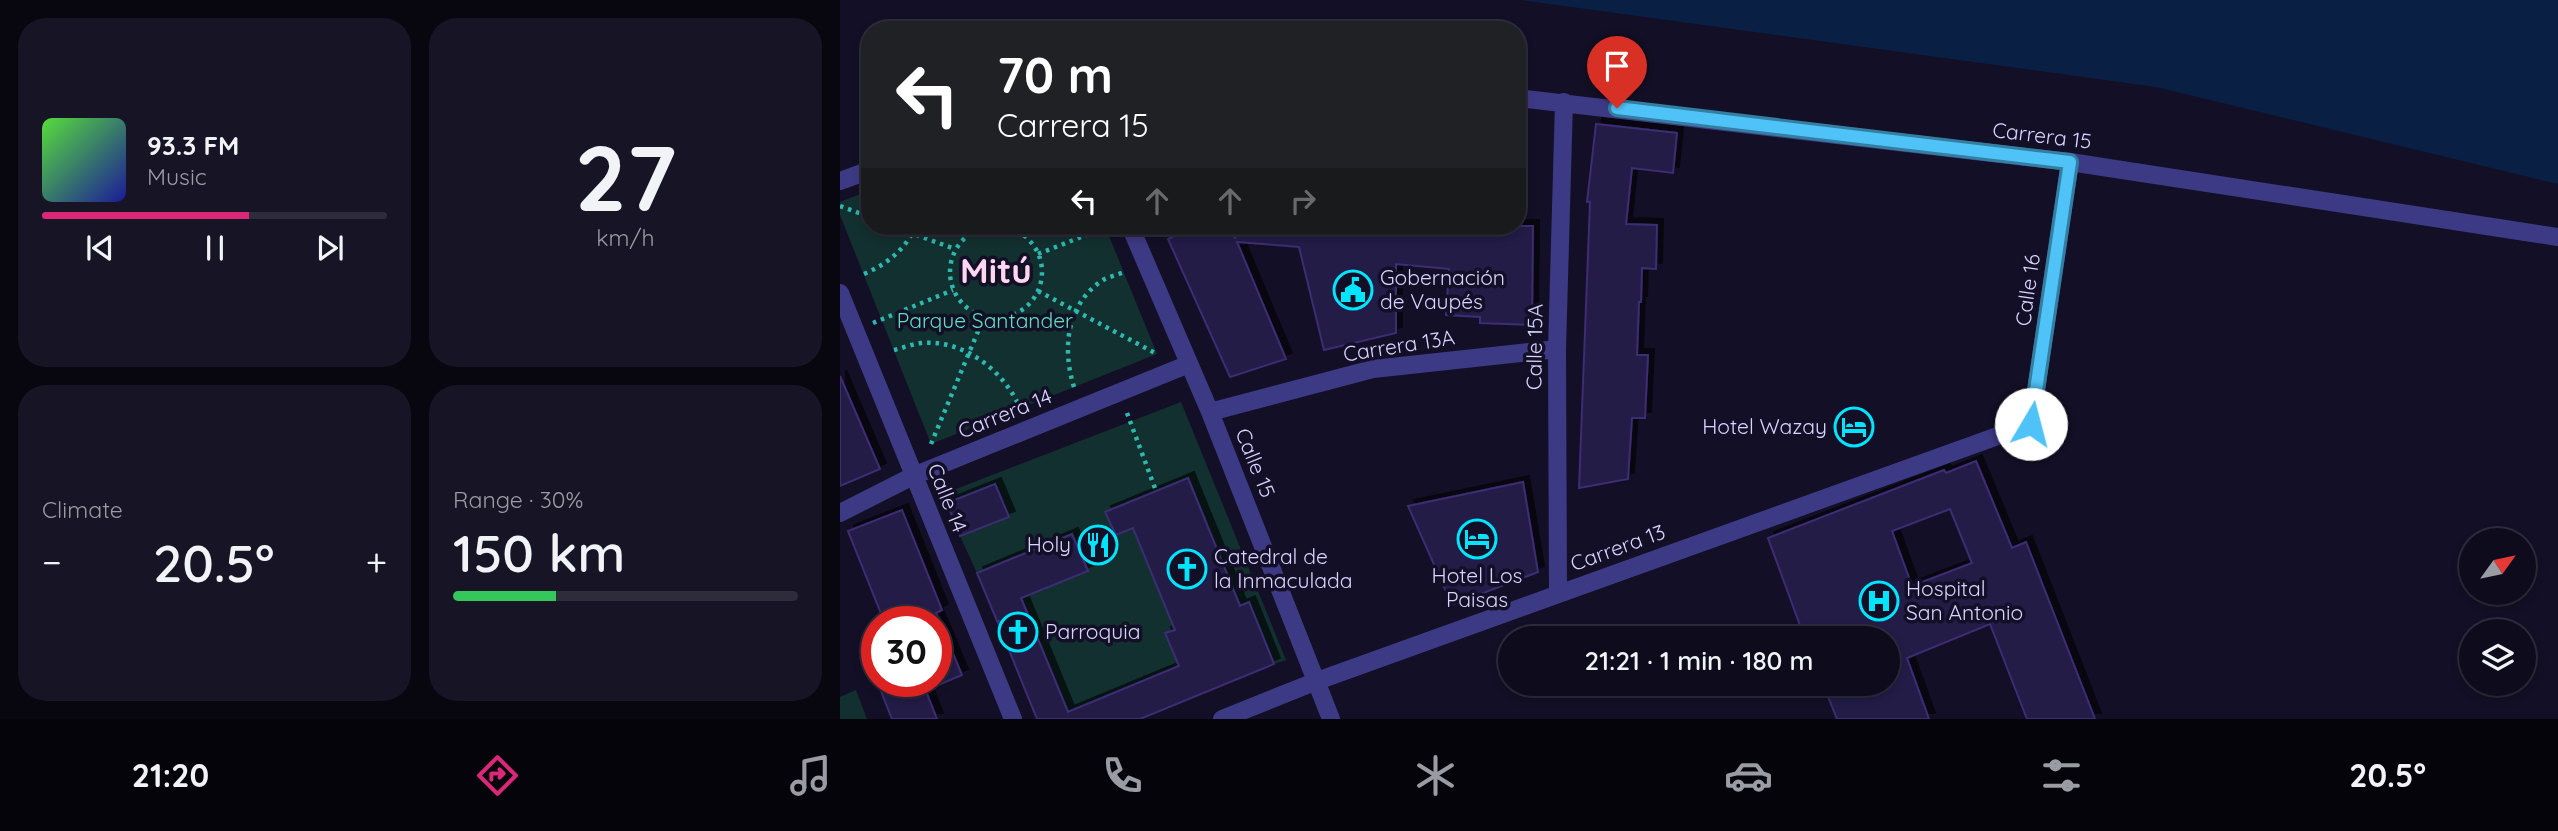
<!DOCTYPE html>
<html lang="en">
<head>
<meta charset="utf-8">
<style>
  body { margin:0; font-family:Quicksand,sans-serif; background:#171425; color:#f1f3f6; height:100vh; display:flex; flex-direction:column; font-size:26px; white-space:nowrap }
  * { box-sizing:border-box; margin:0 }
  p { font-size:23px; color:#9b9ba3 }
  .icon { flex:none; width:38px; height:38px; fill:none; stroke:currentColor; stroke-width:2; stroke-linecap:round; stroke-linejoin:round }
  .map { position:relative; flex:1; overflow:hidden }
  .sheet { display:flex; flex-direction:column; gap:18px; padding:18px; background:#08060f; width:840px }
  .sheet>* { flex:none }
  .banner { position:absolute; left:21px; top:21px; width:665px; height:214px; border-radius:28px; box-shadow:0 4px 10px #0003,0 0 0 2px #2e2b3b; background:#202124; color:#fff; overflow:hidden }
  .needle { width:46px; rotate:57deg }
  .fabs { position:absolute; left:1619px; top:528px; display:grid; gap:14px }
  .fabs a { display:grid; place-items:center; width:77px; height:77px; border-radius:50%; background:#0e0b1c; box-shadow:0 4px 10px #0003,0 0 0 2px #2e2b3b; font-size:35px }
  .speed { position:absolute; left:21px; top:606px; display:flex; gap:14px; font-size:35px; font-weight:700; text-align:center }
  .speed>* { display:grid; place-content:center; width:91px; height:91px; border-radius:50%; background:#0e0b1c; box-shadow:0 4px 10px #0003,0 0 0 2px #2e2b3b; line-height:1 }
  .speed .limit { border:10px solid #d22; background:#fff; color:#111 }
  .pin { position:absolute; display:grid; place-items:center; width:60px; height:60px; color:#fff; margin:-72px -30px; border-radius:50% 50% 50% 0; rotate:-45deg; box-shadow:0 0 7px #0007 }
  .pin .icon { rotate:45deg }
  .me { position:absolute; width:77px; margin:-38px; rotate:8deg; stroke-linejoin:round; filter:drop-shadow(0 0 5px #0008) }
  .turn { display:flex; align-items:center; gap:24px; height:147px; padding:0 21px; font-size:32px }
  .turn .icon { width:91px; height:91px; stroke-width:2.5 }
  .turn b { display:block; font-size:49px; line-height:60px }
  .lanes { display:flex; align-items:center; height:66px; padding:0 21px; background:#0003; justify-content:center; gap:35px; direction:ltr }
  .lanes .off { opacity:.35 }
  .big { font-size:52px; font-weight:600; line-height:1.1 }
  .sheet .widget { flex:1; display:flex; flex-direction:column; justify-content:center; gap:10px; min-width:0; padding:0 24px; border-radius:28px; background:#171425 }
  .sheet .dial { align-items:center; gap:0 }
  .dial b { font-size:91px; line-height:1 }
  .song { display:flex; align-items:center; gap:21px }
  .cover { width:84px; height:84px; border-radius:10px; background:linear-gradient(135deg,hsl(110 70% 55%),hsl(240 70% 35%)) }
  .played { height:7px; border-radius:4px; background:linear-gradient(90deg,#db2777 60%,#2e2b3b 60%) }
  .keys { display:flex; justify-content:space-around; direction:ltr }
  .heat { display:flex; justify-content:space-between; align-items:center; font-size:38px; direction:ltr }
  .charge { height:10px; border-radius:5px; background:linear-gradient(90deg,#34c759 30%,#2e2b3b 0) }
  .sheet .tiles { flex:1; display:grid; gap:18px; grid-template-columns:repeat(2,1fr) }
  .trip { position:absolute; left:658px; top:626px; width:402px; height:70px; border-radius:35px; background:#0e0b1c; box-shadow:0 4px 10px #0003,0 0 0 2px #2e2b3b; font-weight:600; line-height:70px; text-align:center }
  .tabs { display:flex; height:112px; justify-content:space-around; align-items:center; background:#06040b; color:#9b9ba3 }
  .tabs .icon { width:49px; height:49px }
  .tabs .selected { color:#db2777 }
  .tabs b { font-size:32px; color:#f1f3f6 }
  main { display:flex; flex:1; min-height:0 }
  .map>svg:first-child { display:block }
  .green { fill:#12302f }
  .water { fill:#0a1f44 }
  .building { fill:#241b47; stroke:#3b2d73; stroke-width:2; fill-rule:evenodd; filter:url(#shadow) }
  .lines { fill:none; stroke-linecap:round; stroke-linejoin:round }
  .path { stroke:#2fb8b0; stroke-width:4.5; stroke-dasharray:3.5 5; stroke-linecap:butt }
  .street { stroke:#3d3a85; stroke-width:18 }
  .route-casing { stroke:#337fa1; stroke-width:18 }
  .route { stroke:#4fc3f7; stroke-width:12 }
  .labels { text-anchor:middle; stroke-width:7; stroke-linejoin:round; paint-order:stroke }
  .street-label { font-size:21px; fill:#d9d4ff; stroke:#130f26 }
  .poi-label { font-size:21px; fill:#d9d4ff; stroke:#130f26; text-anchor:start }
  .park-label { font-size:21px; fill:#5fe0c0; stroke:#130f26 }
  .town-label { font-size:35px; font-weight:bold; fill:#ffd6f0; stroke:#130f26 }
</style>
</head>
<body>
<main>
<section class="sheet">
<div class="tiles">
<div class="widget">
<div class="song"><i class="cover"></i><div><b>93.3 FM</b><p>Music</p></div></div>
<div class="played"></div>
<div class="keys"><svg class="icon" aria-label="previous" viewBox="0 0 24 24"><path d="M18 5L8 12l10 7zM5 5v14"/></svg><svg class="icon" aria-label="pause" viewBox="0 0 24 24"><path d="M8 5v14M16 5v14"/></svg><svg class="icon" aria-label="next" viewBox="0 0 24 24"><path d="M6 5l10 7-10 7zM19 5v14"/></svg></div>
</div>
<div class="widget dial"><b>27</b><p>km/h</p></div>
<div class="widget"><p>Climate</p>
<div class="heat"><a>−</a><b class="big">20.5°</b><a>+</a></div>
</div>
<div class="widget"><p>Range · 30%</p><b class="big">150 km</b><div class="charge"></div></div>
</div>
</section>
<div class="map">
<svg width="1718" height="719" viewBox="0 0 1718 719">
  <defs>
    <filter id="shadow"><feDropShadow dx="6" dy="-6" stdDeviation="0" flood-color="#0009"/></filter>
  </defs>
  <rect width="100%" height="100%" fill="#130f26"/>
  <path class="green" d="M30 190V226H265L317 354 91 444 0 215V202Z
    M341 402 446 660 434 664 409 603 400 606 347 478 266 512 276 535 293 529 335 630 325 633 339 666 228 712 181 598 248 571 233 534 137 573 120 536 168 517 155 484 107 503 103 494Z
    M16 690 27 719H0V697Z"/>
  <path class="water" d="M680 0H1718V184L1316 87Z"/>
  <path class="building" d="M756 124 837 133 833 173 792 168 786 224 817 225 816 269 802 268 801 302H799L797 355H808L805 418H792L788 479 739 488 750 202H747Z
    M357 226H390L395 239 396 226H500L563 233V226H693L692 325 640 323V317L606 315 609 269 556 264V333L484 350 459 247 397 242 446 359 390 377 328 239Z
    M0 376 40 469 0 486Z
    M1136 461 1172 548 1186 542 1255 719H1187L1150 624 1067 658 1089 719H997L983 684H1048V639H965L928 538 1104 470 1106 473ZM1110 509 1132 563 1072 586 1052 531Z
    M348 478 400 606 409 602 434 664 300 719H197L158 623 161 621H157L137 573 232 534 248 571 181 598 228 712 339 666 325 633 335 630 293 528 276 535 265 512Z
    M683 482 698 572 612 605 568 506Z
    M155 484 169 517 120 536 107 503Z
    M62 510 102 610 96 613 122 675 96 686V621H44L8 531Z
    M37 681H82L97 719H52Z"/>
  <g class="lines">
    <path class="path" d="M0 206 30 217
      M52 226 115 249
      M110 272a46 46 0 1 1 92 0a46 46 0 1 1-92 0Z
      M198 254 269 226
      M24 274C47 264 65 250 76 226
      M198 291 317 354
      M33 323 113 290
      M54 350C63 348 72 344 81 343 124 339 164 371 180 408
      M234 387C222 349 226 304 263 280 268 277 277 275 284 272
      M287 413 316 491
      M91 444 144 317"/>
    <path class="street" d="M677 98 1230 162 1718 237
      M0 181 30 170
      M290 226 370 412 491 719
      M0 293 173 719
      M370 412 533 369 717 349
      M0 513 73 476 349 364
      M718 593 717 349 724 102
      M382 719 477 681 1191 424 1230 162"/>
  </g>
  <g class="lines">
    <defs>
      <path id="route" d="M777 108 1230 162 1191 424"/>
    </defs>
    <use href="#route" class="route-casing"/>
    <use href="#route" class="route"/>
  </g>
  <defs>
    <symbol id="civic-ring" viewBox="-11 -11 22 22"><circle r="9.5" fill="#130f26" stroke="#00e5ff" stroke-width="1.5"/><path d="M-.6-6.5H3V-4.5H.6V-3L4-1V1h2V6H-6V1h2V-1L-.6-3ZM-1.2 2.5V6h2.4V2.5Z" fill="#00e5ff"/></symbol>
    <symbol id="hotel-ring" viewBox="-11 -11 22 22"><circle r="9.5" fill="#130f26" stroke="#00e5ff" stroke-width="1.5"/><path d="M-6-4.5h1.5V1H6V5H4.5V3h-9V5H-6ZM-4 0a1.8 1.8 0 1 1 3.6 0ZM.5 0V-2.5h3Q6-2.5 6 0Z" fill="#00e5ff"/></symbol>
    <symbol id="restaurant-ring" viewBox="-11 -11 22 22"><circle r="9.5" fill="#130f26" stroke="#00e5ff" stroke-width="1.5"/><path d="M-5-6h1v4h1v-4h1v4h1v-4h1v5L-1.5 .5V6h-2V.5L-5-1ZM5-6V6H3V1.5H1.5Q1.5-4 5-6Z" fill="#00e5ff"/></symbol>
    <symbol id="church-ring" viewBox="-11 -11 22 22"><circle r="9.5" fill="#130f26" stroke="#00e5ff" stroke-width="1.5"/><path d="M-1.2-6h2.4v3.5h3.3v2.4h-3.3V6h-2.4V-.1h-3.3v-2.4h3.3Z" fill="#00e5ff"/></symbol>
    <symbol id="hospital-ring" viewBox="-11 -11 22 22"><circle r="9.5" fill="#130f26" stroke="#00e5ff" stroke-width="1.5"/><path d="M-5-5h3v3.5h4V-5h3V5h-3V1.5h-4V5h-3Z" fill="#00e5ff"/></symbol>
  </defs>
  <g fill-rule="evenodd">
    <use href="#civic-ring" x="491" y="268" width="44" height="44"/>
    <use href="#hotel-ring" x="992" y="405" width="44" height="44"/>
    <use href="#hotel-ring" x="615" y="517" width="44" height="44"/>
    <use href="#restaurant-ring" x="236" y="523" width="44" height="44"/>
    <use href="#church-ring" x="325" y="547" width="44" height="44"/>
    <use href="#hospital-ring" x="1017" y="579" width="44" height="44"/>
    <use href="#church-ring" x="156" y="610" width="44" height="44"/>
  </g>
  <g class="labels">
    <g class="street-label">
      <text transform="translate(1202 136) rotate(7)" y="7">Carrera 15</text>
      <text transform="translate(1188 290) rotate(-82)" y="7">Calle 16</text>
      <text transform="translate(559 346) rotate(-9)" y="7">Carrera 13A</text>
      <text transform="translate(695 347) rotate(-89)" y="7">Calle 15A</text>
      <text transform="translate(165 414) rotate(-22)" y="7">Carrera 14</text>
      <text transform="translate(415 463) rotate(68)" y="7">Calle 15</text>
      <text transform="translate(107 498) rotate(68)" y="7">Calle 14</text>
      <text transform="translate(778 548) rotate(-20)" y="7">Carrera 13</text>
    </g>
    <g class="poi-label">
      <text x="540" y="285">Gobernación<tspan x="540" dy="24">de Vaupés</tspan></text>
      <text x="987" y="434" text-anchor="end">Hotel Wazay</text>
      <text x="231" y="552" text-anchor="end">Holy</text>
      <text x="374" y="564">Catedral de<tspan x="374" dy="24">la Inmaculada</tspan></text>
      <text x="637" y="583" text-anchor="middle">Hotel Los<tspan x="637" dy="24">Paisas</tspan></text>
      <text x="1066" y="596">Hospital<tspan x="1066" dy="24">San Antonio</tspan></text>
      <text x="205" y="639">Parroquia</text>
    </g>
    <g class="park-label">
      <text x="145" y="328">Parque Santander</text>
    </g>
    <g class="town-label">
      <text x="156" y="283">Mitú</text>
    </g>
  </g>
</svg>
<div class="fabs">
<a><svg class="needle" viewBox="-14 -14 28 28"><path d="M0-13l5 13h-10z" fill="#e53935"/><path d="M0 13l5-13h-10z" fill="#9b9ba3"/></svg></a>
<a><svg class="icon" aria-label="layers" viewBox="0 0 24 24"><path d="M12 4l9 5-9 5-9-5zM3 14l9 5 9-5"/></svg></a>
</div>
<div class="speed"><div class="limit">30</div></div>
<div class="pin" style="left:777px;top:108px;background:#d93025"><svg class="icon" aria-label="arrive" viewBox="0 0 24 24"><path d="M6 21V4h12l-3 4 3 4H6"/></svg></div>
<svg class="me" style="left:1191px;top:424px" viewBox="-20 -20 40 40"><circle r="19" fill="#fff"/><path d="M0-13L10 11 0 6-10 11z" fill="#4fc3f7"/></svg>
<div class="trip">21:21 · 1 min · 180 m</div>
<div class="banner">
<div class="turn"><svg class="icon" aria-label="left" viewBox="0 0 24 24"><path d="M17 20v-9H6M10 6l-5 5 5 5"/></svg><div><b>70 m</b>Carrera 15</div></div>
<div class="lanes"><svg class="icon" aria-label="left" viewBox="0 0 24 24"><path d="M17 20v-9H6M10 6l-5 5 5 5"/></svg><svg class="icon off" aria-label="ahead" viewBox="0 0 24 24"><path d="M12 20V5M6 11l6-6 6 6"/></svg><svg class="icon off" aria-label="ahead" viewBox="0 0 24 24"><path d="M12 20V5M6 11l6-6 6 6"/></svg><svg class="icon off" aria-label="right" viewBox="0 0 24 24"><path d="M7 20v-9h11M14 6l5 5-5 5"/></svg></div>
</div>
</div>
</main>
<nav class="tabs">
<b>21:20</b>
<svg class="icon selected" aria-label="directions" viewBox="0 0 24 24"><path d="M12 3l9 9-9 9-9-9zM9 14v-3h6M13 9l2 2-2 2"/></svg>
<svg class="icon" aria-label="music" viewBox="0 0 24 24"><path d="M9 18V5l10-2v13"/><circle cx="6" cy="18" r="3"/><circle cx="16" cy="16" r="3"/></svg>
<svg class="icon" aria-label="phone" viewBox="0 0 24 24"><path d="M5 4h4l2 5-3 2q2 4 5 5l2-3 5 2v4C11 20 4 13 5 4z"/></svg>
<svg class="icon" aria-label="climate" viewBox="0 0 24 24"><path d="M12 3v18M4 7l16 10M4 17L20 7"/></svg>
<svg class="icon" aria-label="car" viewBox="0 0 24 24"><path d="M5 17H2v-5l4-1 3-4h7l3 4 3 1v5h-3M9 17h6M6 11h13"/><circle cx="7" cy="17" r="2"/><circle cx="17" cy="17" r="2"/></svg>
<svg class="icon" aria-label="filters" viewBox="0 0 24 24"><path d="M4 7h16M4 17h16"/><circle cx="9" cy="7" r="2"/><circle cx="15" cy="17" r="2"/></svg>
<b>20.5°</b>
</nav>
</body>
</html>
